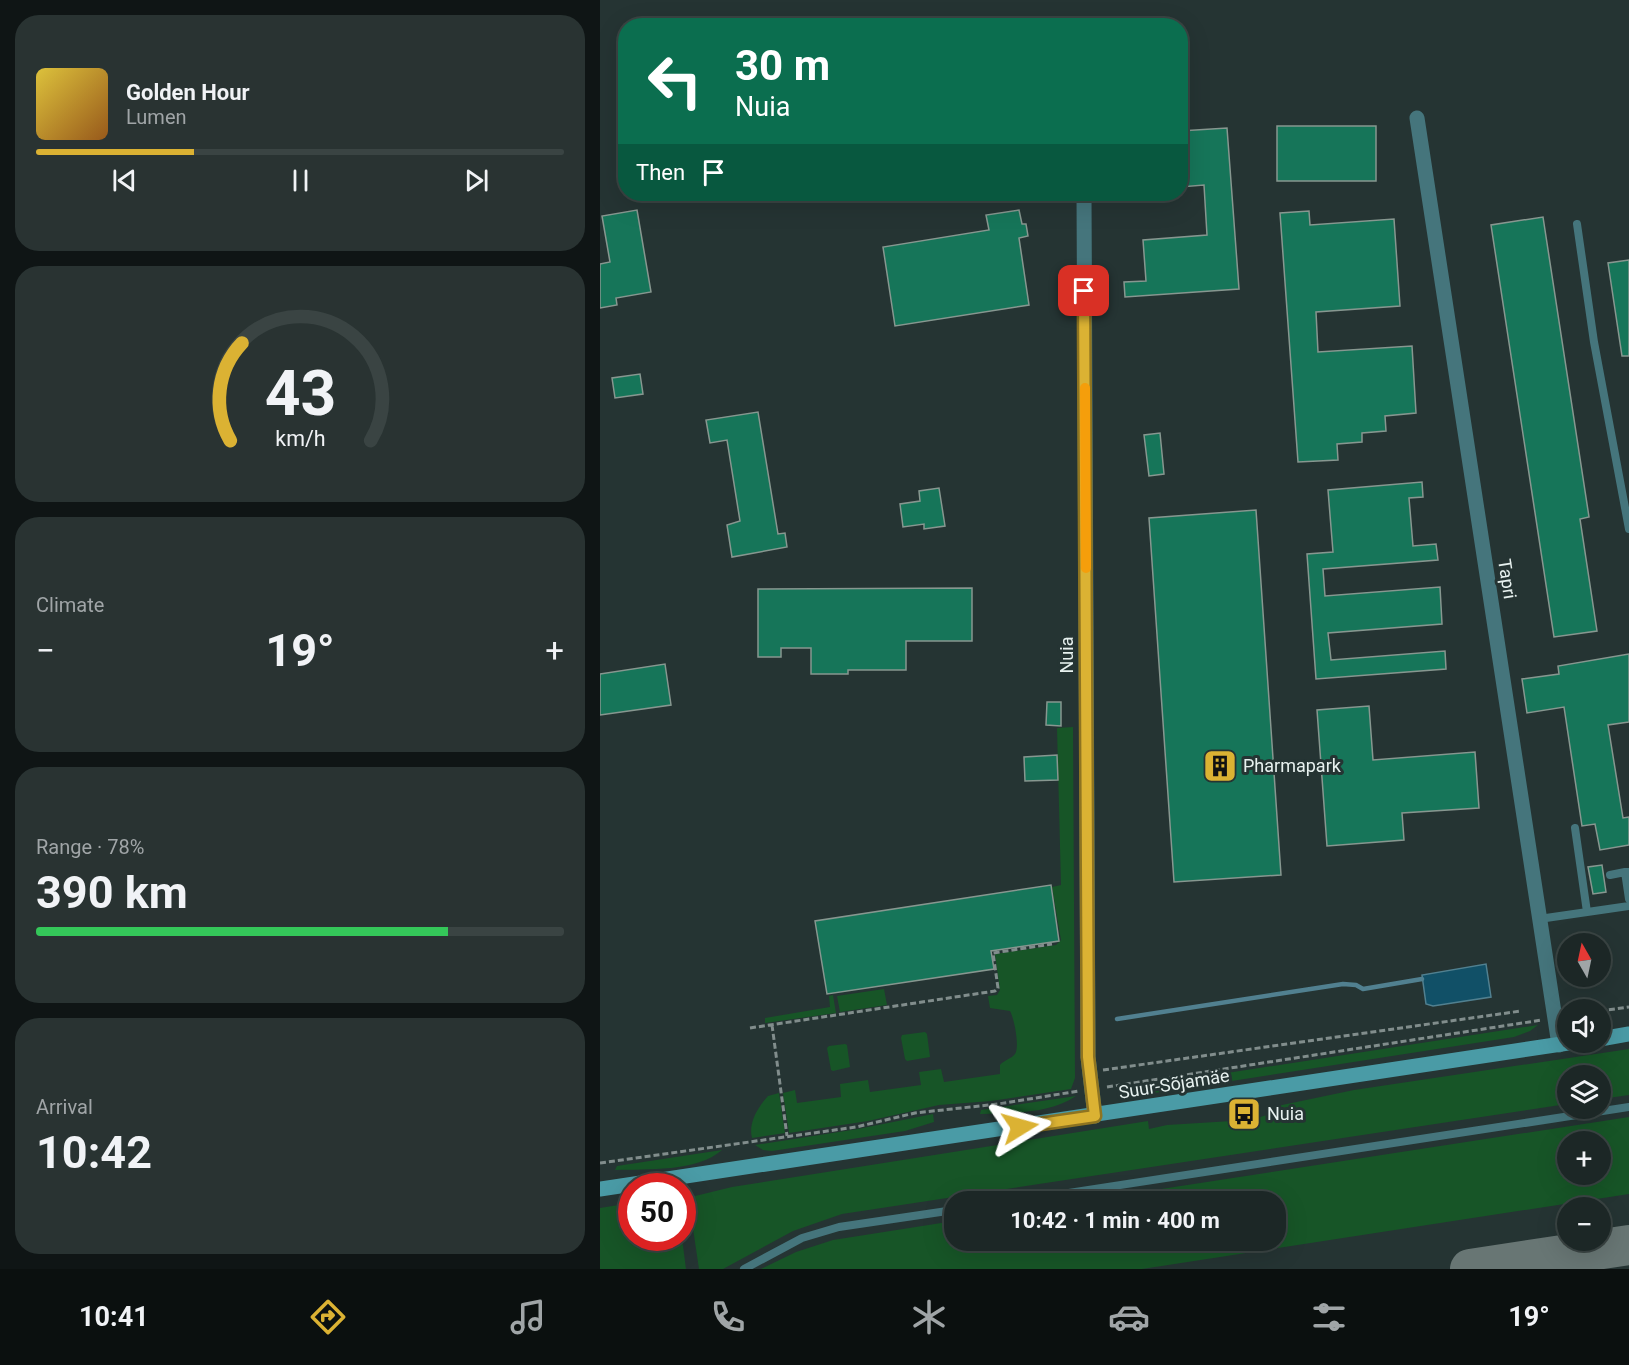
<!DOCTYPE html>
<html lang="en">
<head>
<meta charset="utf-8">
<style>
  body { margin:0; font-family:Roboto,sans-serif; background:#293332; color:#f1f3f6; height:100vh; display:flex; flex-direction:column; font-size:22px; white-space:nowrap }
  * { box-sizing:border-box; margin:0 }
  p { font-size:20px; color:#a0a5a7 }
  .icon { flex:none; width:33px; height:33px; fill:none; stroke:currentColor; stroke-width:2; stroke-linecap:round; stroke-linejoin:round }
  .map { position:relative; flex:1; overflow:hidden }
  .side { display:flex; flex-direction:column; gap:15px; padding:15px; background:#0f1515; width:600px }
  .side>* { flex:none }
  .hud { position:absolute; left:18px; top:18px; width:570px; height:183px; border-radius:24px; box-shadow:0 6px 24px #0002,0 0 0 2px #3a4443; background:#0b6e4f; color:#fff; overflow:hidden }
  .needle { width:39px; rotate:351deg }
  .tools { position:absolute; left:957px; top:933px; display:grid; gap:12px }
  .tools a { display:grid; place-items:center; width:54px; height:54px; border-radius:50%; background:#1c2726; box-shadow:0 6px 24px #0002,0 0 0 2px #3a4443; font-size:30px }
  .speed { position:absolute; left:18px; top:1173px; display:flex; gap:12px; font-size:30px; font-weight:700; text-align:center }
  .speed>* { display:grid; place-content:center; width:78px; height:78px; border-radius:50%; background:#1c2726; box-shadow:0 6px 24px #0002,0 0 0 2px #3a4443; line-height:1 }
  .speed .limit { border:9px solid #d22; background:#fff; color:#111 }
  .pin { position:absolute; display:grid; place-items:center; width:51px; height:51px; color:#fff; margin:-26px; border-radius:12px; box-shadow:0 3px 9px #0006 }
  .me { position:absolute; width:66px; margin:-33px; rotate:82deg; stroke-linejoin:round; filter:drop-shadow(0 0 4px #0008) }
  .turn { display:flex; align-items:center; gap:21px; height:126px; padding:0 18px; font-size:27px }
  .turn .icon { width:78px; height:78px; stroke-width:2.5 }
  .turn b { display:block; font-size:42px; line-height:51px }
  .then { display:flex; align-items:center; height:57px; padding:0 18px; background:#0003; gap:12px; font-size:22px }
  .big { font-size:45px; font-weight:700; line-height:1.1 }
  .side .widget { flex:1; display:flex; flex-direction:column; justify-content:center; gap:9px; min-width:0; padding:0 21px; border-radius:24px; background:#293332 }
  .side .dial { align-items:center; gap:0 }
  .dial svg { height:156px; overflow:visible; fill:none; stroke:#3a4443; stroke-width:7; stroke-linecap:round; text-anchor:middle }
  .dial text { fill:#f1f3f6; stroke:none }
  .song { display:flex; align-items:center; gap:18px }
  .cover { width:72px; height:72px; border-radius:9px; background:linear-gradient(135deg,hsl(50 70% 55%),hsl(30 70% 35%)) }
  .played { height:6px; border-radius:3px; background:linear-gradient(90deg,#dbb233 30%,#3a4443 30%) }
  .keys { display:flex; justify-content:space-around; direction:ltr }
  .heat { display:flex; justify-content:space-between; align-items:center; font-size:33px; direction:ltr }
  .charge { height:9px; border-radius:4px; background:linear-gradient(90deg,#34c759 78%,#3a4443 0) }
  .trip { position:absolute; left:344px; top:1191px; width:342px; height:60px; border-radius:24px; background:#1c2726; box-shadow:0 6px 24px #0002,0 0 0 2px #3a4443; font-weight:700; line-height:60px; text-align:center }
  .tabs { display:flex; height:96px; justify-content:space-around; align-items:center; background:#0b100f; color:#a0a5a7 }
  .tabs .icon { width:42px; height:42px }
  .tabs .on { color:#dbb233 }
  .tabs b { font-size:27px; color:#f1f3f6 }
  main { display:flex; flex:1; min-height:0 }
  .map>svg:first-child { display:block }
  .green { fill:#175527; fill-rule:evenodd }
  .water { fill:#115067; stroke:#518090; stroke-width:1.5 }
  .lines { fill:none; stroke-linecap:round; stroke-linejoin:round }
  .stream { stroke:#518090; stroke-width:4.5 }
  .taxiway { stroke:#687674; stroke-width:40 }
  .building { fill:#167559; stroke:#879790; stroke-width:1.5 }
  .path { stroke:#818d8c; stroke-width:3; stroke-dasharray:6 3; stroke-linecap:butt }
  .service { stroke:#45757c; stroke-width:8 }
  .minor { stroke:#45757c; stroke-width:15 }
  .secondary { stroke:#4a9ba6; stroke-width:15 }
  .route-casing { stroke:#8e7421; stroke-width:15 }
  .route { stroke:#dbb233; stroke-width:10 }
  .slow { stroke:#f59e0b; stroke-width:10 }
  .labels { text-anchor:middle; stroke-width:6; stroke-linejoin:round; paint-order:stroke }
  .street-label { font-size:18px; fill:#e7f1ef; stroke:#253433 }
  .poi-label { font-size:18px; fill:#e7f1ef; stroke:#253433; text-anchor:start }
</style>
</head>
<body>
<main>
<section class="side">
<div class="widget">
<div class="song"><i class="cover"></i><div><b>Golden Hour</b><p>Lumen</p></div></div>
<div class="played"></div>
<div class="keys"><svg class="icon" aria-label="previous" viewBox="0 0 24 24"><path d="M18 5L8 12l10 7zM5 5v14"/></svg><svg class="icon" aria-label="pause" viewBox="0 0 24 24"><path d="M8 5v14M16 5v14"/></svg><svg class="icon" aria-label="next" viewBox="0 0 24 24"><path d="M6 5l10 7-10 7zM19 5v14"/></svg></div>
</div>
<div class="widget dial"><svg viewBox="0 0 100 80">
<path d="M14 69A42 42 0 1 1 86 69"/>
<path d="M14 69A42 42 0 0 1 20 19" stroke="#dbb233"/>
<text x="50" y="56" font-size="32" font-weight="700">43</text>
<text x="50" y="72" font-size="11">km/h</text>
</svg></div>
<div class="widget"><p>Climate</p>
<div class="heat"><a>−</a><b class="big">19°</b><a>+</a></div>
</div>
<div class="widget"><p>Range · 78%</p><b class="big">390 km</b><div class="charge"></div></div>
<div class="widget"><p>Arrival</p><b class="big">10:42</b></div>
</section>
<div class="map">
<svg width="1029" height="1269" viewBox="0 0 1029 1269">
  <rect width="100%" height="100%" fill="#253433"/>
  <path class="green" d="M473 727 475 1078 471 1089 391 1101 339 1105 268 1121 189 1133 183 1093 195 1090 197 1103 241 1097 240 1084 268 1080 270 1092 321 1085 319 1072 341 1069 344 1082 400 1074V1065C404 1060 411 1059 415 1054 420 1047 414 1018 410 1011L390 1008 388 996 397 995 400 990 395 954 456 945 461 940 452 887 461 885 457 728Z
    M284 989 287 1005 240 1012 237 996Z
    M233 995 236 1013 165 1023V1018L230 1007 229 996Z
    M938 1025 930 1031 914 1037 554 1093 553 1087 556 1084Z
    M325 1032 327 1034 330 1057 307 1061 305 1059 301 1038 302 1035Z
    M245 1044 247 1045 250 1067 233 1071 231 1070 227 1048 229 1046Z
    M1029 1049V1095L1001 1099 1000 1076H968L967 1104 242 1214 193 1231 123 1269H99L89 1202 91 1197 132 1187 548 1121 549 1129 567 1125 632 1121 640 1123 667 1115V1108L754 1090Z
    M179 1093 185 1133 152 1138C148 1123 158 1107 168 1096Z
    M476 1096C447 1115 413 1112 380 1114L381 1110Z
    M333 1114 334 1122 305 1131 172 1151 163 1150 155 1145 258 1129Z
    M1029 1117V1194L542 1269H161L196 1252 233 1240 354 1221V1240H675V1202L483 1201ZM968 1142H1000V1174H968Z
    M122 1150C97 1172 47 1169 15 1170L17 1166Z
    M31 1203 32 1238H82L86 1269H0V1208Z"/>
  <path class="water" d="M886 964 891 997 833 1006 826 1004 822 975Z"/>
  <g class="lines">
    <path class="stream" d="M517 1019 743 984 756 985 763 989 822 979"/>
    <path class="taxiway" d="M870 1269 1029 1245"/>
  </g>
  <path class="building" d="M677 126H776V181H677Z
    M627 128 639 289 525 297 524 282 546 281 543 240 607 235 604 185 580 187V131Z
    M37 210 51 292 16 298 17 305 0 308V264L10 262 2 216Z
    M419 210 422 224H426L428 236 419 238 429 305 295 326 283 247 389 230 386 215Z
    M709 211 710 225 794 219 800 306 716 312 718 352 812 346 816 413 785 416 786 431 762 433V442L737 444 738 460 698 462 680 213Z
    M943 217 989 517 980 519 997 631 954 637 891 225Z
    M1029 260V356H1022L1008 263Z
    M40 374 43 394 15 398 12 378Z
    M158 412 178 534 185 533 187 547 132 557 127 525 140 521 127 440 110 443 106 420Z
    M560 433 564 474 549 476 544 435Z
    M822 482 823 497 809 498 813 546 836 544 838 560 723 569 725 596 840 587 842 624 728 633 731 660 845 651 846 669 716 679 707 554 733 552 728 490Z
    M339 488 345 526 324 529V524L303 527 300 504 320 501 319 491Z
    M656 510 681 875 574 882 549 518Z
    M372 588V641H306V670H248V674H211V648H181V657H158V589Z
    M1029 654V722L1008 725 1023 818 1029 817V845L1000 850 995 824 982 826 964 707 927 713 922 679 959 674 958 666Z
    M65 664 71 705 0 715V674Z
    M447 702H461V726L446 725Z
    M769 706 773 760 875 752 879 808 802 813 804 840 727 846 717 710Z
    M457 755 458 780 425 781 424 757Z
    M1002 865 1006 892 993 894 988 867Z
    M451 885 459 941 391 951 394 969 227 994 215 921Z"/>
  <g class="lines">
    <path class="path" d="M1000 1011 1029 1007
      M172 1025 187 1136
      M150 1028 395 991 398 988 393 953 452 944
      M503 1070 921 1011
      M507 1087 942 1020
      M0 1163 256 1127 315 1113 398 1104 479 1091"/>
    <path class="service" d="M977 224 994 342 1029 529
      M975 828 987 912
      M1029 872H1025L1029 899
      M1010 875 1025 872
      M939 919 1029 906
      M409 1202 1029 1107
      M144 1269 202 1238 239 1227 354 1210"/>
    <path class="minor" d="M817 118 959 1045
      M484 194 488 1057 495 1116"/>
    <path class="secondary" d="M1000 1039 1029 1034
      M0 1189 975 1042"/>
  </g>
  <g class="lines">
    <defs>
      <path id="route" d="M420 1127 495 1116 488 1057 484 291"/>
    </defs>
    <use href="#route" class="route-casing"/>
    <use href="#route" class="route"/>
    <path class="slow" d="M485 388 486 568"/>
  </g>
  <defs>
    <symbol id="building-square" viewBox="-11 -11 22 22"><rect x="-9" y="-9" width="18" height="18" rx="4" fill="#dbb233" stroke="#253433"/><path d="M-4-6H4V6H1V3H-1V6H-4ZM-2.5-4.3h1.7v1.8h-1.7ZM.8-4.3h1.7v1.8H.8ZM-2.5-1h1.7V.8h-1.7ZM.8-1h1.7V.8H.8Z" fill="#111"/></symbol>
    <symbol id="bus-square" viewBox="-11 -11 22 22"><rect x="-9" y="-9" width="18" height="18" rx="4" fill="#dbb233" stroke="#253433"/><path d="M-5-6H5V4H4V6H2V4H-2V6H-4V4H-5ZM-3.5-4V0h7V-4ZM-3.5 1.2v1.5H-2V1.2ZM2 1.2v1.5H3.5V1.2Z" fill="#111"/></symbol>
  </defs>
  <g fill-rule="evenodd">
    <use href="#building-square" x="601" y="747" width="38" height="38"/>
    <use href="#bus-square" x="625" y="1095" width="38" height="38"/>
  </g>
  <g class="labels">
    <g class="street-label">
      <text transform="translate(907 579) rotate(81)" y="6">Tapri</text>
      <text transform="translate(467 655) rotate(-90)" y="6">Nuia</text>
      <text transform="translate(574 1084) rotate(-9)" y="6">Suur-Sõjamäe</text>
    </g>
    <g class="poi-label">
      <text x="643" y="772">Pharmapark</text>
      <text x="667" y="1120">Nuia</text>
    </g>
  </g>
</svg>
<div class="tools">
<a><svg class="needle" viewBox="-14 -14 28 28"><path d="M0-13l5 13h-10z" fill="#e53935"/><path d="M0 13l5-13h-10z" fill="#a0a5a7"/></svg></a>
<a><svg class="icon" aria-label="sound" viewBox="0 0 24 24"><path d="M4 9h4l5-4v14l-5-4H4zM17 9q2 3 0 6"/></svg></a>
<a><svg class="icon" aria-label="layers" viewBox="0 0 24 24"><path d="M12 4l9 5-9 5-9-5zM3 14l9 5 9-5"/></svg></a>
<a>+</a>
<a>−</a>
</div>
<div class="speed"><div class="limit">50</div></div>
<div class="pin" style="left:484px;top:291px;background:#d93025"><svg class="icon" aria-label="arrive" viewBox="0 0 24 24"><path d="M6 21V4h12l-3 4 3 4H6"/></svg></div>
<svg class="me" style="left:420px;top:1127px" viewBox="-20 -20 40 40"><path d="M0-17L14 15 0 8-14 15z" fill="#dbb233" stroke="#fff" stroke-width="4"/></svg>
<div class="trip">10:42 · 1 min · 400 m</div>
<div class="hud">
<div class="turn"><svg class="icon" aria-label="left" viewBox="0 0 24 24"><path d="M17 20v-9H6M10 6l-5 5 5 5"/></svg><div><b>30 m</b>Nuia</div></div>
<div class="then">Then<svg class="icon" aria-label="arrive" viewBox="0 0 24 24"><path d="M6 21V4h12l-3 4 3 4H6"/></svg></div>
</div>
</div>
</main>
<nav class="tabs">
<b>10:41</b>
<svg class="icon on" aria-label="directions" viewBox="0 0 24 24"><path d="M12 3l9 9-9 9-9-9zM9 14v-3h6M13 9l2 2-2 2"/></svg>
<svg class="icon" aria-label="music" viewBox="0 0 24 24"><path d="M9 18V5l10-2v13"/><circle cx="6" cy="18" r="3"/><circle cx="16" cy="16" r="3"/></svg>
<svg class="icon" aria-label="phone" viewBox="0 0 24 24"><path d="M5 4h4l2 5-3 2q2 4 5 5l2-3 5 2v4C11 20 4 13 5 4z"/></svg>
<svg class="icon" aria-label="climate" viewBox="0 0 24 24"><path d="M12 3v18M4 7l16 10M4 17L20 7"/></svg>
<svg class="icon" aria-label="car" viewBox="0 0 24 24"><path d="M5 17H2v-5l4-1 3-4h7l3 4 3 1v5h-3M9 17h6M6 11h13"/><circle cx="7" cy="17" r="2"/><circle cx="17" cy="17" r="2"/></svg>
<svg class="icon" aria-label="filters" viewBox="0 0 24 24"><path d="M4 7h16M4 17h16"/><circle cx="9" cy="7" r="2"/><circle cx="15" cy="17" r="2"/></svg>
<b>19°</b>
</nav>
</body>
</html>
